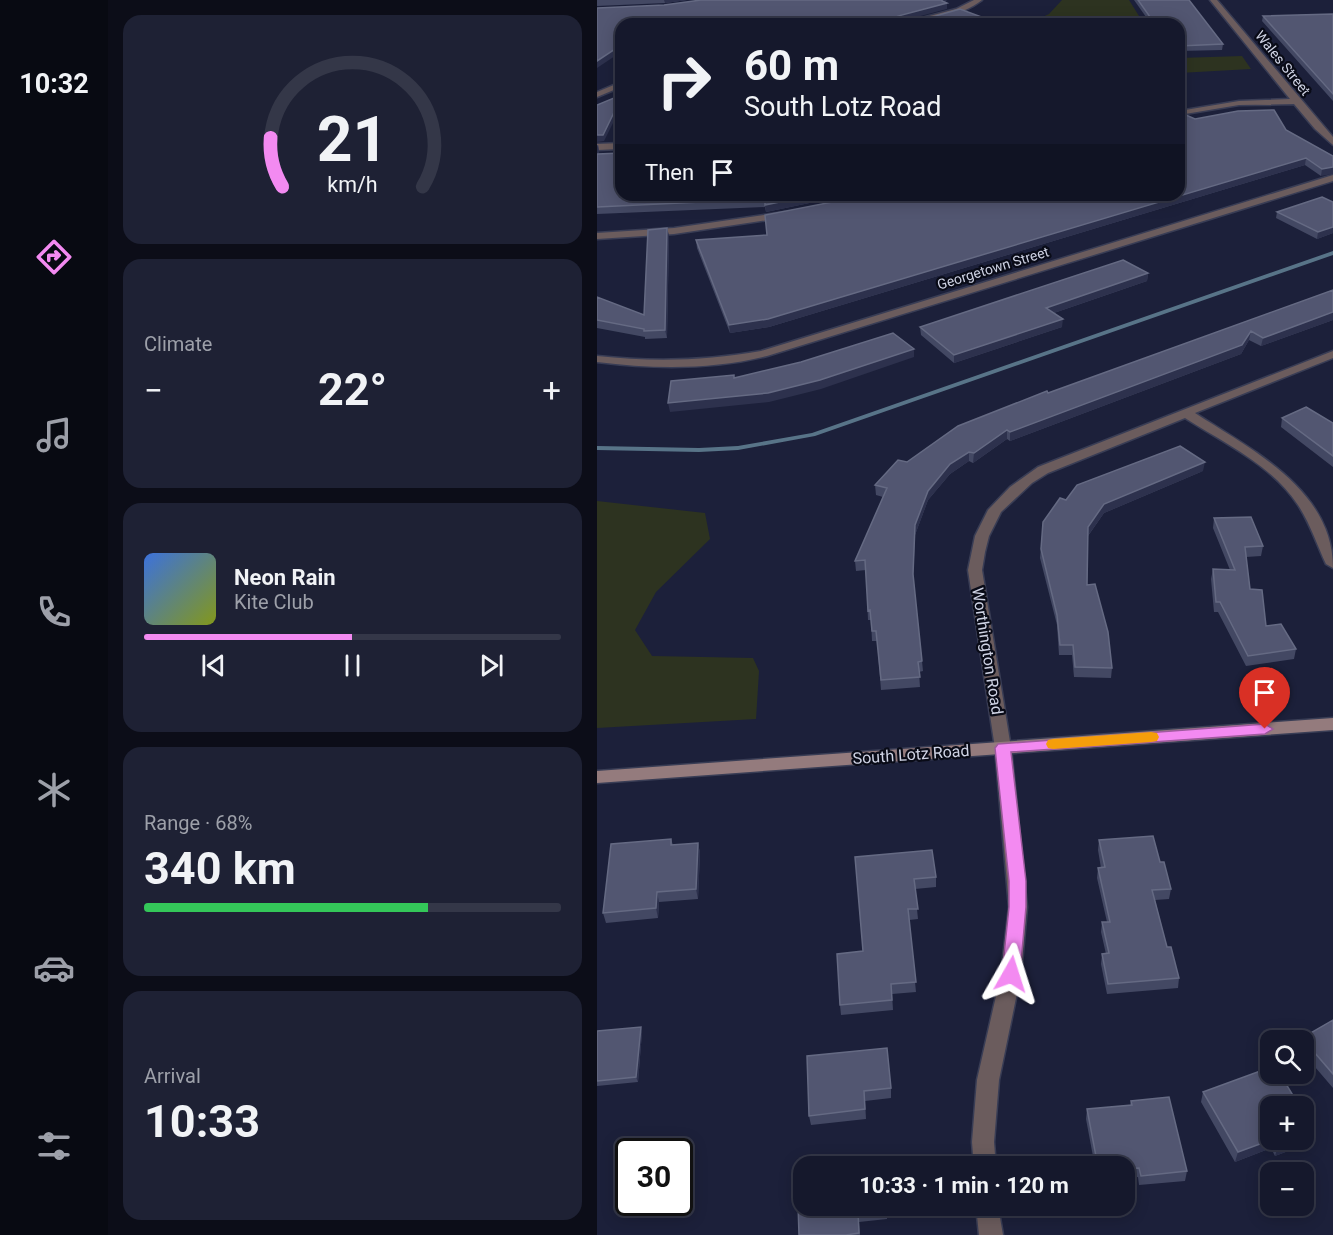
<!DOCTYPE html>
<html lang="en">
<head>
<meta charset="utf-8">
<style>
  body { margin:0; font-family:Roboto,sans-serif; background:#1e2134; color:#f1f3f6; height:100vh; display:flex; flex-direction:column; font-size:22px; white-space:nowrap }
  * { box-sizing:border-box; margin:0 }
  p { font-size:20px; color:#9da0a9 }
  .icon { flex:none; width:33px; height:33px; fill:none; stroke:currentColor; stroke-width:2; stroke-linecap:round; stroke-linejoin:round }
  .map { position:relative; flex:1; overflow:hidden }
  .sheet { display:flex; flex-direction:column; gap:15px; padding:15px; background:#0c0d18; width:489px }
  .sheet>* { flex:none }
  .guide { position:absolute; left:18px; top:18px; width:570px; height:183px; border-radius:18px; box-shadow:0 3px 15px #0003,0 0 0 2px #343748; background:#15182c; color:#f1f3f6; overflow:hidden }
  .controls { position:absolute; left:663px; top:1030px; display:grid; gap:12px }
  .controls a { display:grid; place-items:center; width:54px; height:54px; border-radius:12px; background:#15182c; box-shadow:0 3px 15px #0003,0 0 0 2px #343748; font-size:30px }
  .speed { position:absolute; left:18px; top:1138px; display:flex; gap:12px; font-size:30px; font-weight:700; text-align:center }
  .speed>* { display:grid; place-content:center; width:78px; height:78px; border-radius:50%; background:#15182c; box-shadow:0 3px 15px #0003,0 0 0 2px #343748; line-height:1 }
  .speed .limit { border:3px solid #111; border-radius:9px; background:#fff; color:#111 }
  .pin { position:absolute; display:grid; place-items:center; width:51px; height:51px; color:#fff; margin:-62px -26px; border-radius:50% 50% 50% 0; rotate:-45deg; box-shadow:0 0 6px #0007 }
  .pin .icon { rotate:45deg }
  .me { position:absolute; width:66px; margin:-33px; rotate:6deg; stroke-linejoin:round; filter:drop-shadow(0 0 4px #0008) }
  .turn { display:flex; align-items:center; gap:21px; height:126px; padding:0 30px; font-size:27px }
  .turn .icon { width:78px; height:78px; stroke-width:2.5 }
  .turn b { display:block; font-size:42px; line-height:51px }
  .then { display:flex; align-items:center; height:57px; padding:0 30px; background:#0003; gap:12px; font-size:22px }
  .big { font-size:45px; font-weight:700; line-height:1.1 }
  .sheet .widget { flex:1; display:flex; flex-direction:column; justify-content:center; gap:9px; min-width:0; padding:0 21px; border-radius:18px; background:#1e2134 }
  .sheet .dial { align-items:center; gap:0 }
  .dial svg { height:156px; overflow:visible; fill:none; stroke:#343748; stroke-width:7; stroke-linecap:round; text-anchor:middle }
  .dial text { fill:#f1f3f6; stroke:none }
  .song { display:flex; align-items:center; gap:18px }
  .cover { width:72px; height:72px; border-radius:9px; background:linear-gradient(135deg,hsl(220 70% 55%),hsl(70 70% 35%)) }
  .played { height:6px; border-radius:3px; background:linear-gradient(90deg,#f38af1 50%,#343748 50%) }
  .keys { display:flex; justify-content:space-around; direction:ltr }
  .heat { display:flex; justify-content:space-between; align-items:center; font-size:33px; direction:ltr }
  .charge { height:9px; border-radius:4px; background:linear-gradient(90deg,#34c759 68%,#343748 0) }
  .trip { position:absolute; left:196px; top:1156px; width:342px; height:60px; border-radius:18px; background:#15182c; box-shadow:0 3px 15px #0003,0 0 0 2px #343748; font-weight:700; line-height:60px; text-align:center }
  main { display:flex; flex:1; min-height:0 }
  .tabs { display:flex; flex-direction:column; width:108px; justify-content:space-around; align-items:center; background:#080a12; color:#9da0a9 }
  .tabs .icon { width:42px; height:42px }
  .tabs .selected { color:#f38af1 }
  .tabs b { font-size:27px; color:#f1f3f6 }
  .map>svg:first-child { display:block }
  .green { fill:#2d3320 }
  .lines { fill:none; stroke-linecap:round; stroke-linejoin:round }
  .stream { fill:#587488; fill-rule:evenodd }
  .street-casing { stroke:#393d55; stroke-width:3 }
  .secondary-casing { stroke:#393d55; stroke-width:3 }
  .street { fill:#6b5c5d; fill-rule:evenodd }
  .secondary { fill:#947b7d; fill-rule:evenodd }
  .wall { fill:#434863 }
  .shaded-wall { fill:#2d314d }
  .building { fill:#525671; stroke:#656a83; stroke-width:1.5 }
  .route { fill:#f38af1; stroke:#9e5a9d; stroke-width:1.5 }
  .slow { fill:#f59e0b }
  .labels { text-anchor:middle; stroke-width:4.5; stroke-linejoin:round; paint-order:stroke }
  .far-street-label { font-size:14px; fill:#cfd3e4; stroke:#090b17 }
  .street-label { font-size:16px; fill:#cfd3e4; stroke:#090b17 }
</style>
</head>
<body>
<main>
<nav class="tabs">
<b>10:32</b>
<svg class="icon selected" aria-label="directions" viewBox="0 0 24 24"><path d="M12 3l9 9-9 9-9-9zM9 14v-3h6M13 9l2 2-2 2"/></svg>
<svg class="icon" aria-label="music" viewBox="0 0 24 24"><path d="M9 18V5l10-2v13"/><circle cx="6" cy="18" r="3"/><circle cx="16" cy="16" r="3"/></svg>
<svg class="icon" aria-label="phone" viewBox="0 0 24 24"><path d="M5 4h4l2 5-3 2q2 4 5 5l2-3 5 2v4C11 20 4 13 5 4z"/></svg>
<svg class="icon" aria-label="climate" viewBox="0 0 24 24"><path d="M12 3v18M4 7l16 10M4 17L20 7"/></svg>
<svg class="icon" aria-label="car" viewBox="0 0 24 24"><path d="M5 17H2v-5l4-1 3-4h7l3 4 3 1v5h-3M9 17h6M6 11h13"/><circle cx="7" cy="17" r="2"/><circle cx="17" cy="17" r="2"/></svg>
<svg class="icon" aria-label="filters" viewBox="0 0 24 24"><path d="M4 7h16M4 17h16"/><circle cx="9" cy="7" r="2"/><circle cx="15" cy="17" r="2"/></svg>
</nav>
<section class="sheet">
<div class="widget dial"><svg viewBox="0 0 100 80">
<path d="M14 69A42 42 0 1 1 86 69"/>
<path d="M14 69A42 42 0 0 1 8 44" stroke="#f38af1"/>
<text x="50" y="56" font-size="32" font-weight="700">21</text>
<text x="50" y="72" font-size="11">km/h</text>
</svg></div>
<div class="widget"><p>Climate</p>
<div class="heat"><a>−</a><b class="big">22°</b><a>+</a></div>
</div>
<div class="widget">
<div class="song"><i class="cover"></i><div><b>Neon Rain</b><p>Kite Club</p></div></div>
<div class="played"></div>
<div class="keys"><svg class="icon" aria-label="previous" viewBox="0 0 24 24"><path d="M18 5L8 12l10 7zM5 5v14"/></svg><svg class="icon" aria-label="pause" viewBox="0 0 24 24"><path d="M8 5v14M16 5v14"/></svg><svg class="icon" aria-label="next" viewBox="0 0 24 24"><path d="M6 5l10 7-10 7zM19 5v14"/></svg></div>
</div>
<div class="widget"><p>Range · 68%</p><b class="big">340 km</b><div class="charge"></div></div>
<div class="widget"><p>Arrival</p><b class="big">10:33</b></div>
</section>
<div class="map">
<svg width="736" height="1235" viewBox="0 0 736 1235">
  <rect width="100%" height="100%" fill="#1c203a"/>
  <path class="green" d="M465 0H532L547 24H431L452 14Z
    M645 56 654 69 582 73V58Z
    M0 501 108 513 113 539 59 592 38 630 55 656 156 658 162 671 159 719 0 728Z"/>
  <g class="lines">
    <path class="stream" d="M736 251V255L218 436 141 450 102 452 0 450V446L102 448 141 446 215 433Z"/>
    <defs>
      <path id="street" d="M377 0H385C364 16 329 24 302 24L359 9Z
        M613 0H620L736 137V145L718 129 697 104 642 105 582 115V111L642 101 693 99Z
        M24 82V87L0 97V92Z
        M24 143V149L0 150V144Z
        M736 175V181L170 356C115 370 56 369 0 362V356C55 362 109 361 164 351Z
        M188 212 193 215 191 217 77 234 0 239V233L77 228Z
        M736 351V358L598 413C655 450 736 490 736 568L729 564C720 545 713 523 701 505 675 465 627 443 588 418L451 473 435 483 404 512 392 536 388 552 385 570 414 748 430 907 424 974 402 1080 397 1142 399 1167H377L375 1142 380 1080 404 974 412 907 398 748 371 570 378 536 391 510 413 487 441 467Z
        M379 1206H401L406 1235H382Z"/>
      <path id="secondary" d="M736 718V730L0 783V771Z"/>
    </defs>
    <use href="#street" class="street-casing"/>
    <use href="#secondary" class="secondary-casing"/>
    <use href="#street" class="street"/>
    <use href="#secondary" class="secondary"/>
  </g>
  <path class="wall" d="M0 0H90L68 3 0 6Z
    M537 0H592L626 44 625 50 582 51V24H554Z
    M736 14V101L665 21 666 16Z
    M598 119 689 130 736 156 724 176 708 165 172 327 133 333 100 248 99 240 170 235 261 197Z
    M0 145H1L2 152 1 154 24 195H251L169 212 168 207 0 214Z
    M736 202V233L720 239 679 218 680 212Z
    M70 228 72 236 70 338 48 339V337L0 328V297L47 315Z
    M551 273 550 281 457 313 465 327 357 363 324 335 323 327Z
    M736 290V320L664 346 652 340 644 354 413 441 410 439 376 463 372 461 353 474 331 500 318 535 316 579 325 661 326 671 322 672 323 687 284 690 280 641H275L274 620H271L269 570 259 571 258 561 286 497 279 495 278 485 310 462 451 393Z
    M685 418 736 423V467L684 427Z
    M606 471 507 513 491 536 490 585 515 668 514 678 477 677 475 655H462L460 625 443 558 446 522 469 500Z
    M617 518 666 546 664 556 649 557 653 589 669 626 699 649 697 659 649 666 621 612H617L614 579 616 569 633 570 616 528Z
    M74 839 76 845 101 843 103 853 101 899 62 902 61 918 9 923 6 913Z
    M502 840 563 862 574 889 572 899 558 900 570 947 582 978 581 988 510 994 504 964 505 954H509L504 932 505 922H510L500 878 501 868H504L501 850Z
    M258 857 339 877V887L318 889 321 919 312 920 319 992 295 994 296 1010 244 1015 243 1005 266 951Z
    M736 1020V1088L706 1053V1041H704L705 1038Z
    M0 1031 45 1032 41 1082 0 1086Z
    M210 1056 294 1088V1098L268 1101 269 1119 214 1125 212 1116Z
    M606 1092 674 1140H706L718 1132 715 1142 678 1156 674 1148 638 1162 604 1102Z
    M534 1101 590 1171 588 1181 542 1185 541 1177 528 1178V1167H498L489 1119 490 1109 533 1105Z
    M200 1172 290 1206V1219L262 1222 263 1235H202Z"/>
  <path class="shaded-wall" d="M67 0H90L68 3Z
    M345 0H350L347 4 350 3V9L301 22V24V16Z
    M390 19V24H383V22Z
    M24 45V52L0 68V61Z
    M24 98V107L7 141 0 142V135Z
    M1 145 2 152 0 157V147Z
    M709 158 708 165 172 327 133 333 132 325Z
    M736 167V174L724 176 725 169Z
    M216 195H251L169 212 168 205Z
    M736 227V233L720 239 721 232Z
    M70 228 72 236 70 338 68 330Z
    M551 273 550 281 448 316 449 308Z
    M736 312V320L664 346 666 338Z
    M466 319 465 327 357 363V355Z
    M654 331 652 340 644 354 413 441V432Z
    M317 349V357L224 389 172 402 73 412 71 403Z
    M410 430V439L376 463 377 453Z
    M372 452V461L353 474 331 500 318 535 316 584 318 525 331 491 353 464Z
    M608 462 606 471 507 513 490 537 491 527 507 504Z
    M101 843 103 853 101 899 99 889Z
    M60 892 62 902 61 918 59 908Z
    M44 1027 45 1032 41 1082 39 1077Z
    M718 1132 715 1142 678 1156 681 1146 698 1140H706V1137Z
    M674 1140H676L674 1148 638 1162 641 1152Z"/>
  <path class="building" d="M104 0H345V1L350 3 301 16 300 20 335 17 363 9 390 19 383 22 389 24H24V45L0 61V8L67 5Z
    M541 0H592L626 44 582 46V24H558Z
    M736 14V94L666 16Z
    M24 95V98L6 135H0V105Z
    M677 110 689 130 736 156V167L725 169 709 158 171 319 132 325 99 240 170 235 168 215 261 197 266 195H582V112L598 119 641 111Z
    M24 153V195H216L168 205V199L0 207V154Z
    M725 197 736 202V227L721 232 680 212Z
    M70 228 68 330 47 331V329L0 320V297L47 315 51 230Z
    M526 260 551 273 449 308 466 319 357 355 323 327Z
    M736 290V312L666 338 654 331 645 345 413 432 410 430 377 453 372 452 353 464 331 491 318 525 316 574 325 661 321 662 323 677 284 680 279 631H275L273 610 271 611 268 560 258 561 290 488 278 485 301 460 310 462 361 426 450 391 451 393Z
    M296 333 317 349 223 380 171 393 71 403 74 381 137 375V378L204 362Z
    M709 407 736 423V456L685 418Z
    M583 446 608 462 507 504 491 527 490 585 498 584 511 632 515 668 478 667 476 645H463L460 615 444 549 446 522 463 498 469 500 480 485Z
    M654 517 666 546 648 547 653 589 665 590 669 626 684 624 699 649 651 656 623 602H619L616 569 638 570 617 518Z
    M556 836 563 862H567L574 889 555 890 570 947H574L582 978 511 984 505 954 512 953 505 922H513L501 868 508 867 502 840Z
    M74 839V845L101 843 99 889 60 892 59 908 6 913 14 844Z
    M335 850 339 877 317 879 321 909H311L319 982 294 984 295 1000 243 1005 240 954 266 951 258 857Z
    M736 1020V1074L705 1038Z
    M44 1027 39 1077 0 1081V1031Z
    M290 1048 294 1088 267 1091 268 1109 212 1116 210 1056Z
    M674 1067V1074H683L703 1107H674V1140L641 1152 606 1092Z
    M572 1097 590 1171 544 1176 542 1168 528 1169V1167H501L490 1109 535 1105 534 1101Z
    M706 1113 718 1132 706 1137Z
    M677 1140H698L681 1146Z
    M286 1163 287 1167H248Z
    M200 1172H207V1206H289L290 1209 261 1212 262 1233 249 1235H202Z"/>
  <path class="route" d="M668 724 676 729 668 734 414 752 429 881V907L423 974 420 980 414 982 407 980 405 974 412 907V881L398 748 401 744Z"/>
  <path class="slow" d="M554 732 560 733 562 737 560 741 554 742 456 749 451 748 449 744 451 740 456 739Z"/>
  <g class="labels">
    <g class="far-street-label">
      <text transform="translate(686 63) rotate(51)" y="5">Wales Street</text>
      <text transform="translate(396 268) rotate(-17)" y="5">Georgetown Street</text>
    </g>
    <g class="street-label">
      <text transform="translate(391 651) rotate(81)" y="6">Worthington Road</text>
      <text transform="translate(314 754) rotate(-4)" y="6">South Lotz Road</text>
    </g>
  </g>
</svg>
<div class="controls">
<a><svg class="icon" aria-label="search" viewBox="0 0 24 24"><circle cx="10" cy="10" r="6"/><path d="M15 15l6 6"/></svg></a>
<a>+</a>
<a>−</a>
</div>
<div class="speed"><div class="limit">30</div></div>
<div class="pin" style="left:668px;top:729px;background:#d93025"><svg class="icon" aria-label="arrive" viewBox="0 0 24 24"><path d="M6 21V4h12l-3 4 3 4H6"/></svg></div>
<svg class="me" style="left:414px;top:974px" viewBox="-20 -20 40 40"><path d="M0-17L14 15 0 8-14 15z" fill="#f38af1" stroke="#fff" stroke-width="4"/></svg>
<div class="trip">10:33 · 1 min · 120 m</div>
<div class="guide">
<div class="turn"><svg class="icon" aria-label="right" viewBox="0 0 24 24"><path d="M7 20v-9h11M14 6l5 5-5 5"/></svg><div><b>60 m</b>South Lotz Road</div></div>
<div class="then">Then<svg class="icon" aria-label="arrive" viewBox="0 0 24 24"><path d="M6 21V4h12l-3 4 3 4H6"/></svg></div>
</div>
</div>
</main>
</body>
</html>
